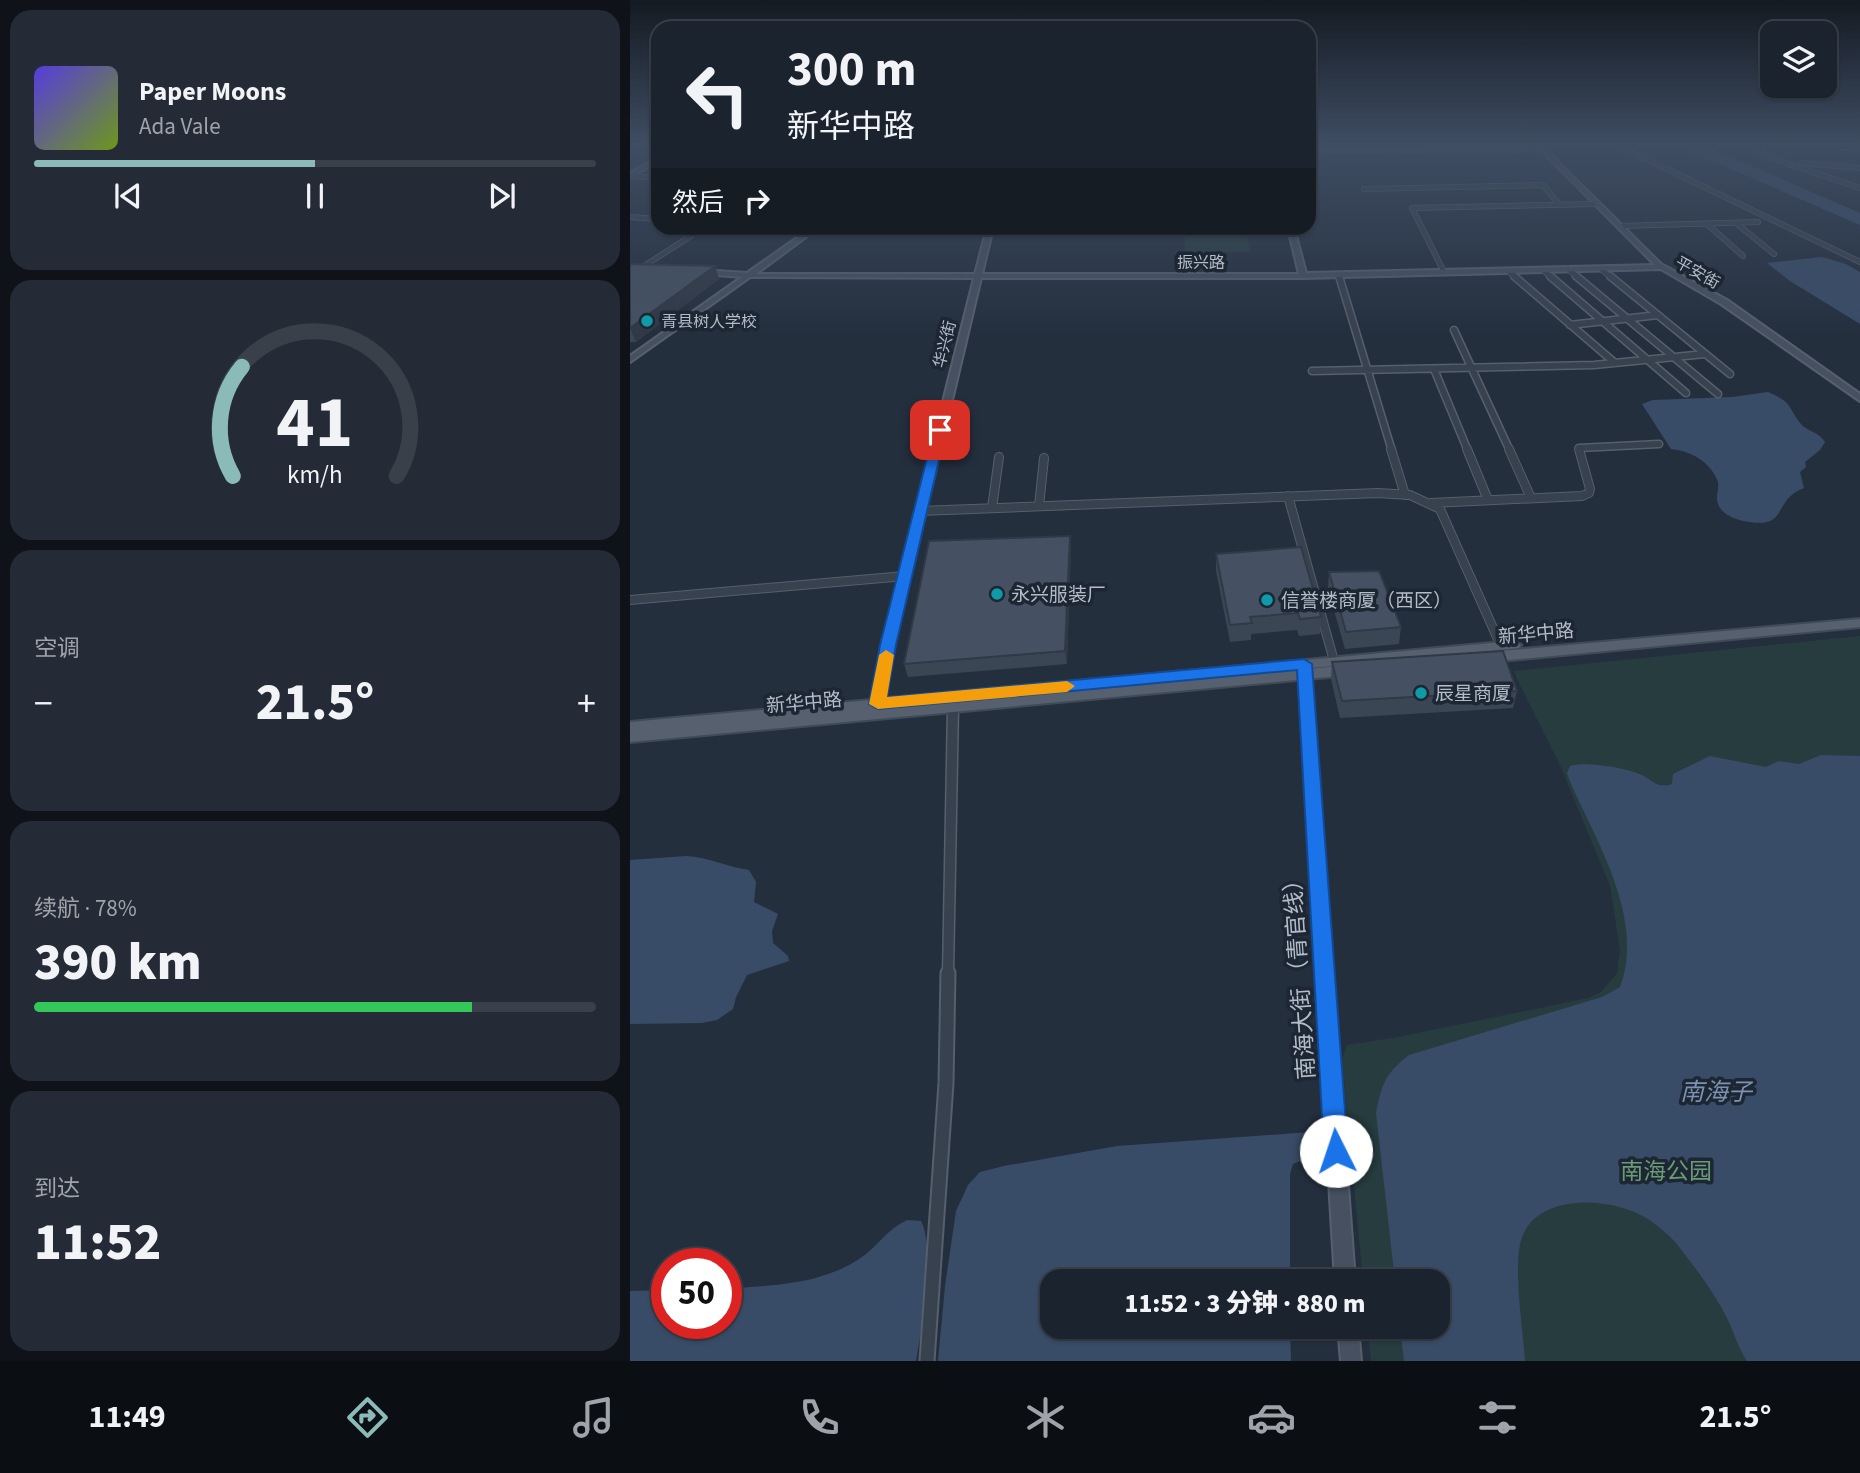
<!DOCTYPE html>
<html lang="zh">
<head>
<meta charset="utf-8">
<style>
  body { margin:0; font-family:"Source Sans 3","Noto Sans SC",sans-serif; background:#242b36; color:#f1f3f6; height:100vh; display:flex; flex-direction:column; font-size:26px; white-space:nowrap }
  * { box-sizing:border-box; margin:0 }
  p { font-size:23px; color:#a0a4aa }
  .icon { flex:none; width:38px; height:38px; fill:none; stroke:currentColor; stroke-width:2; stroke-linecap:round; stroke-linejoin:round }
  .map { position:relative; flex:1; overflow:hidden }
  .side { display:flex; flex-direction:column; gap:10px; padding:10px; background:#0f1319; width:630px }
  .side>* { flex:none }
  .banner { position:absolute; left:21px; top:21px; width:665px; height:214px; border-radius:21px; box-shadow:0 2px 5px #0004,0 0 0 2px #39404a; background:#1b232e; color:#f1f3f6; overflow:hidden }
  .fabs { position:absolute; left:1130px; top:21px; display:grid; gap:14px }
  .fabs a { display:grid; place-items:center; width:77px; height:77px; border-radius:14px; background:#1b232e; box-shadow:0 2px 5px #0004,0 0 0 2px #39404a; font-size:35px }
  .speed { position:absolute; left:21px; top:1248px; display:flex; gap:14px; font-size:35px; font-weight:700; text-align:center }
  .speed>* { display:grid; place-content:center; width:91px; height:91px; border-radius:50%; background:#1b232e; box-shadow:0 2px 5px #0004,0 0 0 2px #39404a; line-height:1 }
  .speed .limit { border:10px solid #d22; background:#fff; color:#111 }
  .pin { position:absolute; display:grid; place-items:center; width:60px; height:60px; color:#fff; margin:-30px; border-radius:14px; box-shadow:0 4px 10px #0006 }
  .me { position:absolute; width:77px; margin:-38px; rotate:356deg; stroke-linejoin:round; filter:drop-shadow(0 0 5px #0008) }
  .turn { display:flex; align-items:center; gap:24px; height:147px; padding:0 21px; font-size:32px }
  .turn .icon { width:91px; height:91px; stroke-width:2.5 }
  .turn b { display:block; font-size:49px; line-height:60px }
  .then { display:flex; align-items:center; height:66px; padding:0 21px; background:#0003; gap:14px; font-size:26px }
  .big { font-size:52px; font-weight:800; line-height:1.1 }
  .side .card { flex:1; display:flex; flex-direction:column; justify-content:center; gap:10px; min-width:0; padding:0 24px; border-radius:21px; background:#242b36 }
  .side .dial { align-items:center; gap:0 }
  .dial svg { height:182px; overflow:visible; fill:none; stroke:#39404a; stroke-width:7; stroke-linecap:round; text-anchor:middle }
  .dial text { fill:#f1f3f6; stroke:none }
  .song { display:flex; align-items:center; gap:21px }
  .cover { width:84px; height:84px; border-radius:10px; background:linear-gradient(135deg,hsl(250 70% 55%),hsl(80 70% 35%)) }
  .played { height:7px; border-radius:4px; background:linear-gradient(90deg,#8bbbb9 50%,#39404a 50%) }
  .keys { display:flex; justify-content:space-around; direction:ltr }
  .heat { display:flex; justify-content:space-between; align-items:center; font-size:38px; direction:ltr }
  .charge { height:10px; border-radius:5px; background:linear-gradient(90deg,#34c759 78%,#39404a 0) }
  .trip { position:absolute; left:410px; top:1269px; width:410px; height:70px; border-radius:21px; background:#1b232e; box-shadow:0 2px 5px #0004,0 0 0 2px #39404a; font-weight:800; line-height:70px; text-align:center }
  .tab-bar { display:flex; height:112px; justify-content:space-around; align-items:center; background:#0b0e12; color:#a0a4aa }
  .tab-bar .icon { width:49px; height:49px }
  .tab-bar .current { color:#8bbbb9 }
  .tab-bar b { font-size:32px; color:#f1f3f6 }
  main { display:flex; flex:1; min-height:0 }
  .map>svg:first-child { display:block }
  .green { fill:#263c3f }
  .water { fill:#394c67 }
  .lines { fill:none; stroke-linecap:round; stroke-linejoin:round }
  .street-far4-casing { stroke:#565f6c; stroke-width:6 }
  .street-far3-casing { stroke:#565f6c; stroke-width:9 }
  .street-far2-casing { stroke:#565f6c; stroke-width:10 }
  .street-far1-casing { stroke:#565f6c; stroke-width:13 }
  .street-casing { stroke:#565f6c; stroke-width:17 }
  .secondary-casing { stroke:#565f6c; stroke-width:4 }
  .primary-casing { stroke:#414a57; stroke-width:4 }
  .street-far4 { stroke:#38414e; stroke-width:4.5 }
  .street-far3 { stroke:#38414e; stroke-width:6 }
  .street-far2 { stroke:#38414e; stroke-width:8 }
  .street-far1 { stroke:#38414e; stroke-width:10 }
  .street { stroke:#38414e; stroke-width:13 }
  .secondary { fill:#465061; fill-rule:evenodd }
  .primary { fill:#56606e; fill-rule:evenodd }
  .wall { fill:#3b4654 }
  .shaded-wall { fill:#303945 }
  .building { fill:#455162; stroke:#303945; stroke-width:2 }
  .route { fill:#1a73e8; stroke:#114b97; stroke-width:2 }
  .slow { fill:#f59e0b }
  .culture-dot { fill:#0f9aa8; stroke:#1d2633; stroke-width:2.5 }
  .labels { text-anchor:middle; stroke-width:7; stroke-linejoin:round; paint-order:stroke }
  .far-street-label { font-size:16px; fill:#b4bcc9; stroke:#1d2633 }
  .far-poi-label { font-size:16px; fill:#b4bcc9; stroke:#1d2633; text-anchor:start }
  .poi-label { font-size:19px; fill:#b4bcc9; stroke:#1d2633; text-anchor:start }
  .street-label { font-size:19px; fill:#b4bcc9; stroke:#1d2633 }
  .near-street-label { font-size:23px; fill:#b4bcc9; stroke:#1d2633 }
  .near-park-label { font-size:23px; fill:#6b9a76; stroke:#1d2633 }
  .near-water-label { font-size:24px; font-style:italic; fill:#7c92b1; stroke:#1d2633 }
</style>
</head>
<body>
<main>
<section class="side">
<div class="card">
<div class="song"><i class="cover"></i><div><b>Paper Moons</b><p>Ada Vale</p></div></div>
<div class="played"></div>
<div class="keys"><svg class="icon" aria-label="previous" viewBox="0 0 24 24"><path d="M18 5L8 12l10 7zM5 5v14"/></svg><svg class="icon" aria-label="pause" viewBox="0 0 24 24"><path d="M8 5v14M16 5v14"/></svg><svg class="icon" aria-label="next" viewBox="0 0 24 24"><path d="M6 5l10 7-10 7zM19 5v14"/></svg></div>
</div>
<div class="card dial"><svg viewBox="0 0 100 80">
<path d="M14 69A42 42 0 1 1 86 69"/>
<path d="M14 69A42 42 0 0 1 18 21" stroke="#8bbbb9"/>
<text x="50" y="56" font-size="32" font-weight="700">41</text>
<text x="50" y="72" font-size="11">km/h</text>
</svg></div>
<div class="card"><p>空调</p>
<div class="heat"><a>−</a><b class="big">21.5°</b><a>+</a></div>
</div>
<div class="card"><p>续航 · 78%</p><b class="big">390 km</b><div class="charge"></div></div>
<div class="card"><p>到达</p><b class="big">11:52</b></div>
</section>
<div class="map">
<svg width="1230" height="1361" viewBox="0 0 1230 1361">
  <rect width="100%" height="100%" fill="#242f3e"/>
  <path class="green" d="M554 228H616L620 252 555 253Z
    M1230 636V1361H741L737 1327 807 1326V1281H733L712 1059 717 1045 763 1038 958 998 971 992 987 973 990 950 980 886 930 765 883 671Z"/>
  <path class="water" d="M1043 144H1071L1230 213V225Z
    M1192 257 1216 264 1230 272V324L1160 281 1137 263Z
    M1138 392C1164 403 1157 407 1171 424 1178 432 1189 432 1195 442L1190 450 1175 462 1176 467 1170 472 1174 488C1142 500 1159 528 1119 522 1106 520 1087 514 1087 498 1087 493 1089 487 1088 482 1081 462 1061 451 1041 449L1012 404 1023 400 1102 397Z
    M1191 755 1230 756V1361H1117C1108 1348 1104 1332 1097 1318 1084 1292 1064 1266 1046 1243 1039 1235 1027 1225 1018 1219 982 1196 902 1191 890 1244 884 1275 893 1329 895 1361H774L770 1327 807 1326V1281H765L746 1113C752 1083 755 1074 779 1055L972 997 990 987C1015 920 968 844 941 784L937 773 940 766C955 761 997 768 1012 775 1024 781 1027 789 1042 784L1043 774 1080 756 1136 767 1149 761 1169 764Z
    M56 856C78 857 97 867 119 870L126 882 124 902 148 914 142 931 143 943 158 956 159 961 117 975 106 997 103 1009 87 1020 72 1023 0 1024V860Z
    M681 1132 684 1156 663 1164 660 1174V1281H422V1326L660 1327 661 1361H308L315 1286 326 1211 338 1185 350 1172 374 1166 487 1146Z
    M277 1220 291 1221C306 1250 292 1327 286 1361H0V1291L37 1290V1323H96V1289C144 1285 196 1285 236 1254 251 1242 257 1230 277 1220Z"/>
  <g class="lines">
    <defs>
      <path id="street-far4" d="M985 144 1230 262
        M1114 144 1142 158 1230 188
        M1146 144 1230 149
        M1171 163 1230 168
        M0 176 28 178
        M734 189 913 185 930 205
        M0 217 28 219
        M1106 223 1144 254
        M1077 224 1113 256
        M990 226 1128 222
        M938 269 949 278
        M971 269 982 278
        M8 270 73 228
        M913 270 922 278
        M878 271 886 278
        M814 272 782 208 967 204
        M709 275 710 278"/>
      <path id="street-far3" d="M709 276 762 451
        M884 276 985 363
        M920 276 1056 393
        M946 276 1088 394
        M980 276 1100 374
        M940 325 1028 315
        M824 330 880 451
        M804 369 838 451
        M682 371 964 365 1075 354
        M950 451 949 448 1029 444"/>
      <path id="street-far2" d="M761 449 775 495
        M837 449 858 500
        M879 449 901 498
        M658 496 704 661
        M801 503 952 496 959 493 960 489 949 449
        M409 506 414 458
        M362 508 369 457
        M290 511 748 493 780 495 810 509 871 646
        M0 600 275 576"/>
      <path id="street-far1" d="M318 974 323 707"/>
      <path id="street" d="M297 1361 316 1083 318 973"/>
      <path id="secondary" d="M912 146 1031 264 1097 300 1230 394V401L1091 304 1031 269 673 278H351L264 645 252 714 246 718 240 714 252 645 344 278 120 277 0 362V356L112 277 73 274 69 272 70 270 117 273 181 228H188L126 274H345L357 228H363L352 274H669L658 228H664L676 273 1025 265 910 149Z
        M28 158V162L0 177V173Z
        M674 661 680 665 725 1281H705L668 665Z
        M708 1326H728L731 1361H711Z"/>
      <path id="primary" d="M929 144H967L883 151 679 152V148L883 147Z
        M1230 619V627L859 662 852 657 859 652Z
        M884 641 891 645 889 648 378 697 720 665 725 667 727 670 725 673 720 675 0 742V722Z"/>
    </defs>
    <use href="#street-far4" class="street-far4-casing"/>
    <use href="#street-far3" class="street-far3-casing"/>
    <use href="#street-far2" class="street-far2-casing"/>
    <use href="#street-far1" class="street-far1-casing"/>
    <use href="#street" class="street-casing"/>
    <use href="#secondary" class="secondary-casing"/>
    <use href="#primary" class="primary-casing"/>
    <use href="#street-far4" class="street-far4"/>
    <use href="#street-far3" class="street-far3"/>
    <use href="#street-far2" class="street-far2"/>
    <use href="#street-far1" class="street-far1"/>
    <use href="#street" class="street"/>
    <use href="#secondary" class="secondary"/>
    <use href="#primary" class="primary"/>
  </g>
  <path class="wall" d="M0 264 85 266 89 279 6 342H0Z
    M440 536 441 548 437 664 278 677 274 664Z
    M586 554 691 617 690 634 669 636 667 630 621 634V640L600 642 586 571Z
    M699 572 771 627 769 644 715 649 698 589Z
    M702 662 887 691 883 708 710 718 701 679Z"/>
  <path class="shaded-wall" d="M85 266 89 279 6 342 0 328Z
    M440 536 441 548 437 664 435 651Z"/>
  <path class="building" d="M0 264 85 266 0 328Z
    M440 536 435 651 274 664 299 541Z
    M671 547 691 617 670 619 668 613 620 617 622 623 600 625 586 554Z
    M749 571 771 627 716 632 699 572Z
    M873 651 887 691 712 701 702 662Z"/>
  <linearGradient id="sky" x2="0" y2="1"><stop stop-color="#141a22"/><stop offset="0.43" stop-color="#3f4d63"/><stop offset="1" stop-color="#3f4d63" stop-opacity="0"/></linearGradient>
  <rect width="1230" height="335" fill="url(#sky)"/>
  <path class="route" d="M310 427 316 430 266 645 257 697 674 659 682 664 718 1151 714 1160 706 1163 698 1160 694 1151 667 670 248 709 239 704 250 645 304 430Z"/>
  <path class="slow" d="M256 650 264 655 257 697 437 681 445 686 437 692 248 709 239 704 249 655Z"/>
  <g class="culture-dot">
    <circle cx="17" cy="321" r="7"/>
    <circle cx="367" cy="594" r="7"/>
    <circle cx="637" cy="600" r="7"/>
    <circle cx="791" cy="693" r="7"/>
  </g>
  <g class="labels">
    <g class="far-street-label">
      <text x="571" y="268">振兴路</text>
      <text transform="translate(1068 272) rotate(29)" y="6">平安街</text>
      <text transform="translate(314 344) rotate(-76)" y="6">华兴街</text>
    </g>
    <g class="far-poi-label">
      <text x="31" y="327">青县树人学校</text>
    </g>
    <g class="poi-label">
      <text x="381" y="601">永兴服装厂</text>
      <text x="651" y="607">信誉楼商厦（西区）</text>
      <text x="805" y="700">辰星商厦</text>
    </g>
    <g class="street-label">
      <text transform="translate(906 633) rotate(-5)" y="7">新华中路</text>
      <text transform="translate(174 702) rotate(-5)" y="7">新华中路</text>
    </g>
    <g class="near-street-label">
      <text transform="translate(669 974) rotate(-94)" y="8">南海大街 （青官线）</text>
    </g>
    <g class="near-park-label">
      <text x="1036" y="1179">南海公园</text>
    </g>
    <g class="near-water-label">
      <text x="1086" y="1100">南海子</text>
    </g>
  </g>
</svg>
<div class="fabs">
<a><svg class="icon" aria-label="layers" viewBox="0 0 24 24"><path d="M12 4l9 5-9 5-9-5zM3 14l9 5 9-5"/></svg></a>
</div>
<div class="speed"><div class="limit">50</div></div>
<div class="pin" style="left:310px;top:430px;background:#d93025"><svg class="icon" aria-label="arrive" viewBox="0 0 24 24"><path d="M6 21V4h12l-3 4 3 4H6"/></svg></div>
<svg class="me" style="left:706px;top:1151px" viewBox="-20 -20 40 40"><circle r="19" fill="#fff"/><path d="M0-13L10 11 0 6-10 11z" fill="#1a73e8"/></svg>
<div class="trip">11:52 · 3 分钟 · 880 m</div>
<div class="banner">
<div class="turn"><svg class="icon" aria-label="left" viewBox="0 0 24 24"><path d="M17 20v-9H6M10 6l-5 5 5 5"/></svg><div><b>300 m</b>新华中路</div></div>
<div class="then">然后<svg class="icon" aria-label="right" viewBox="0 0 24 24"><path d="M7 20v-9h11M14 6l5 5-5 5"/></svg></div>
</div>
</div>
</main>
<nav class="tab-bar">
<b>11:49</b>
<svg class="icon current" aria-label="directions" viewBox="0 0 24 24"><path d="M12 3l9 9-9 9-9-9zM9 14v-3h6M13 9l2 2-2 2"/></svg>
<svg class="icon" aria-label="music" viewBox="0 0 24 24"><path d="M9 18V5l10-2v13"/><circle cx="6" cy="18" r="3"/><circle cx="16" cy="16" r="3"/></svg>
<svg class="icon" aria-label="phone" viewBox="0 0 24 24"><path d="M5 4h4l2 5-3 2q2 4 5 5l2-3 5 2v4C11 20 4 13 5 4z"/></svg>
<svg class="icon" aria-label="climate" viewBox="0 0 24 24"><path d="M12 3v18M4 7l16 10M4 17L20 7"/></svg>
<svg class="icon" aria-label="car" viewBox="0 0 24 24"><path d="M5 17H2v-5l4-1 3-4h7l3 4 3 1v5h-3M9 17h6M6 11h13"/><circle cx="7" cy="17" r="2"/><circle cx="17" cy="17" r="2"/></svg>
<svg class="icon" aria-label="filters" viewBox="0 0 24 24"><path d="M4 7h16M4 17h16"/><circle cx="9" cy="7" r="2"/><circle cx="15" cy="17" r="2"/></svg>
<b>21.5°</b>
</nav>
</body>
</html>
